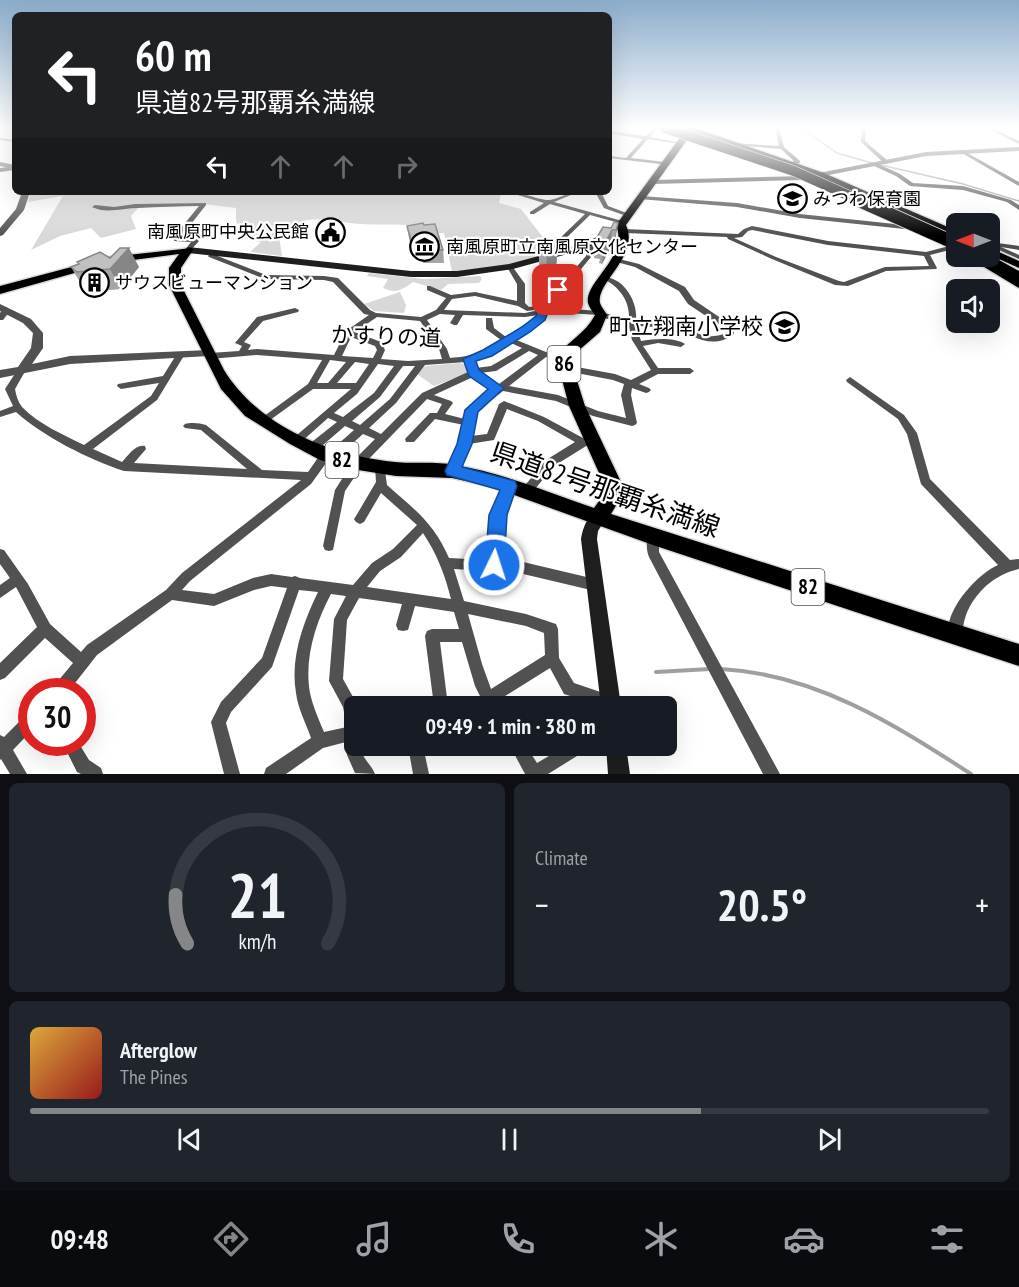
<!DOCTYPE html>
<html lang="en">
<head>
<meta charset="utf-8">
<style>
  body { margin:0; font-family:"PT Sans Narrow","Noto Sans JP",sans-serif; background:#20242c; color:#f1f3f6; height:100vh; display:flex; flex-direction:column; font-size:22px; white-space:nowrap }
  * { box-sizing:border-box; margin:0 }
  p { font-size:20px; color:#9ea1a6 }
  .icon { flex:none; width:33px; height:33px; fill:none; stroke:currentColor; stroke-width:2; stroke-linecap:round; stroke-linejoin:round }
  .map { position:relative; height:774px; overflow:hidden }
  .panel { display:flex; flex-direction:column; gap:9px; padding:9px; background:#0d0f14; flex:1 }
  .panel>* { flex:none }
  .hud { position:absolute; left:12px; top:12px; width:600px; height:183px; border-radius:9px; box-shadow:0 6px 24px #0002; background:#202124; color:#fff; overflow:hidden }
  .needle { width:39px; rotate:270deg }
  .buttons { position:absolute; left:946px; top:213px; display:grid; gap:12px }
  .buttons a { display:grid; place-items:center; width:54px; height:54px; border-radius:9px; background:#171b24; box-shadow:0 6px 24px #0002; font-size:30px }
  .speed { position:absolute; left:18px; top:678px; display:flex; gap:12px; font-size:30px; font-weight:700; text-align:center }
  .speed>* { display:grid; place-content:center; width:78px; height:78px; border-radius:50%; background:#171b24; box-shadow:0 6px 24px #0002; line-height:1 }
  .speed .limit { border:9px solid #d22; background:#fff; color:#111 }
  .pin { position:absolute; display:grid; place-items:center; width:51px; height:51px; color:#fff; margin:-26px; border-radius:12px; box-shadow:0 3px 9px #0006 }
  .me { position:absolute; width:66px; margin:-33px; rotate:4deg; stroke-linejoin:round; filter:drop-shadow(0 0 4px #0008) }
  .turn { display:flex; align-items:center; gap:21px; height:126px; padding:0 24px; font-size:27px }
  .turn .icon { width:78px; height:78px; stroke-width:2.5 }
  .turn b { display:block; font-size:42px; line-height:51px }
  .lanes { display:flex; align-items:center; height:57px; padding:0 24px; background:#0003; justify-content:center; gap:30px; direction:ltr }
  .lanes .off { opacity:.35 }
  .big { font-size:45px; font-weight:700; line-height:1.1 }
  .panel .tile { flex:1; display:flex; flex-direction:column; justify-content:center; gap:9px; min-width:0; padding:0 21px; border-radius:9px; background:#20242c }
  .panel .dial { align-items:center; gap:0 }
  .dial svg { height:156px; overflow:visible; fill:none; stroke:#363941; stroke-width:7; stroke-linecap:round; text-anchor:middle }
  .dial text { fill:#f1f3f6; stroke:none }
  .song { display:flex; align-items:center; gap:18px }
  .cover { width:72px; height:72px; border-radius:9px; background:linear-gradient(135deg,hsl(40 70% 55%),hsl(0 70% 35%)) }
  .played { height:6px; border-radius:3px; background:linear-gradient(90deg,#858687 70%,#363941 70%) }
  .keys { display:flex; justify-content:space-around; direction:ltr }
  .heat { display:flex; justify-content:space-between; align-items:center; font-size:33px; direction:ltr }
  .panel .tiles { flex:1; display:grid; gap:9px; grid-template-columns:1fr 1fr }
  .tile:last-child { grid-column:span 2 }
  .trip { position:absolute; left:344px; top:696px; width:333px; height:60px; border-radius:9px; background:#171b24; box-shadow:0 6px 24px #0002; font-weight:700; line-height:60px; text-align:center }
  .dock { display:flex; height:96px; justify-content:space-around; align-items:center; background:#090b0e; color:#9ea1a6 }
  .dock .icon { width:42px; height:42px }
  .dock .active { color:#858687 }
  .dock b { font-size:27px; color:#f1f3f6 }
  .map>svg:first-child { display:block }
  .green { fill:#d8d8d8 }
  .lines { fill:none; stroke-linecap:round; stroke-linejoin:round }
  .stream-far1 { stroke:#9f9f9f; stroke-width:1.5 }
  .stream { stroke:#9f9f9f; stroke-width:4 }
  .primary-casing { stroke:#dbdbdb; stroke-width:3 }
  .motorway-casing { stroke:#dbdbdb; stroke-width:3 }
  .minor { fill:#515151; fill-rule:evenodd }
  .tertiary { fill:#515151; fill-rule:evenodd }
  .secondary { fill:#1e1e1e; fill-rule:evenodd }
  .primary { fill:#000; fill-rule:evenodd }
  .motorway { fill:#000; fill-rule:evenodd }
  .motorway-bridge-far1-casing { stroke:#dbdbdb; stroke-width:11; stroke-linecap:butt }
  .motorway-bridge-casing { stroke:#dbdbdb; stroke-width:15; stroke-linecap:butt }
  .motorway-bridge-far1 { stroke:#000; stroke-width:10 }
  .motorway-bridge { stroke:#000; stroke-width:13 }
  .wall { fill:#a5a5a5 }
  .shaded-wall { fill:#868686 }
  .building { fill:#c0c0c0; stroke:#868686; stroke-width:1.5 }
  .route { fill:#1a73e8; stroke:#114b97; stroke-width:1.5 }
  .labels { text-anchor:middle; stroke-width:4.5; stroke-linejoin:round; paint-order:stroke }
  .far-poi-label { font-size:18px; fill:#000; stroke:#fff; text-anchor:start }
  .shield { fill:#fff; stroke:#4c4c4c; stroke-width:1.5 }
  .shield-label { font-size:21px; font-weight:bold; fill:#000 }
  .poi-label { font-size:22px; fill:#000; stroke:#fff; text-anchor:end }
  .street-label { font-size:22px; fill:#000; stroke:#fff }
  .near-street-label { font-size:27px; fill:#000; stroke:#fff }
</style>
</head>
<body>
<div class="map">
<svg width="1019" height="774" viewBox="0 0 1019 774">
  <rect width="100%" height="100%" fill="#fff"/>
  <path class="green" d="M31 192H501L499 203 521 209 542 236 556 242V252L508 265 452 272 444 233 413 232 407 225C391 224 376 225 360 224 328 222 304 209 279 237L282 256 250 252 261 242 245 239 236 221V208L196 203 140 206 131 216 136 229 101 238 91 228 60 236 31 250 63 196 28 202Z
    M369 273 424 279 480 276 482 279 479 283 448 284 441 290 413 282C401 290 397 294 383 288L388 279 367 276Z
    M400 292 406 305 404 313 374 311 364 304Z
    M460 363 467 365 468 373 434 386 417 374 425 366Z"/>
  <g class="lines">
    <path class="stream-far1" d="M801 128 837 153 872 163
      M881 165 963 184 1019 201"/>
    <path class="stream" d="M721 669C815 674 894 724 971 774
      M656 672 710 669"/>
    <defs>
      <path id="primary" d="M687 128H695L824 173 957 231V238L818 177 692 133 626 225C640 256 596 282 600 303 601 307 605 311 607 315L600 332 570 358 585 406 621 482 620 499 611 514 1019 644V666L653 545 489 486 452 478 396 476 358 470 320 460 290 444 245 416 221 389 169 285V268L179 254 110 263 0 294V286L109 257 192 248 193 250 181 268V285L224 370C259 427 332 456 395 462 415 464 435 461 455 465 503 473 548 492 594 508L602 497 603 482 569 406 556 357C568 341 586 333 595 315 592 311 589 307 588 303 584 282 629 257 616 225Z
        M990 248 1019 261V268L990 255Z
        M966 256H980L1019 279V288Z"/>
      <path id="motorway" d="M990 255 1019 271V281L975 256Z"/>
    </defs>
    <use href="#primary" class="primary-casing"/>
    <use href="#motorway" class="motorway-casing"/>
    <path class="minor" d="M654 128H658L650 137 682 143 680 144 648 139 631 158 666 162 668 163V165L609 158V156L626 158 643 139 609 133V131L646 136Z
      M775 128H779L784 147 800 161V163L789 165V163L794 161 781 149 733 145 731 144 733 143 779 146Z
      M862 128H866L865 141 888 161V163H884L861 142Z
      M987 128H992L1019 141V144Z
      M0 138 15 140V142L0 140Z
      M962 150 1019 182V186L960 152V150Z
      M872 163H876L900 174 913 183 963 186 1011 200 1019 205V210L1007 202 963 190 910 186 896 176 872 165Z
      M15 166V170L0 172V168Z
      M508 192C522 192 533 198 546 200 556 201 567 192 578 192L554 202 626 222 623 224 590 215 562 242V248L566 252 565 253H561L556 248V242L585 214 550 204 534 214H530V212L544 203Z
      M595 192H601L608 206 632 215 629 217 604 208Z
      M641 196 737 203 800 214 914 226 917 228 914 230 800 218 737 207 639 199V197Z
      M206 203V205L180 238 196 239 199 241 190 251 188 252 185 250 191 242 175 241 172 239 199 206C179 206 159 207 138 208 123 208 106 214 92 207L95 205 114 207 135 204Z
      M752 226 828 241 926 252 957 244V248L930 255 937 268 936 269 886 271 848 286 835 285 772 259 728 239 727 237 625 233 622 231 625 229 738 234 744 229ZM752 230 828 245 924 256 929 266 885 267 844 282 839 281 776 257 734 238 742 237 748 231Z
      M592 241 595 243 591 257 548 309 556 308 600 311 604 313 629 319C630 301 619 286 603 279V277C624 277 638 302 636 320 648 323 659 322 670 324 692 326 701 343 726 333L727 330 688 304 679 291 635 267 613 261V259L615 258 639 264 685 287 694 300 734 327V334C710 352 692 333 670 328 659 326 647 328 636 325L641 341C655 339 673 337 685 344L681 347 658 343 643 346 658 368H690L694 371 690 374H658L639 384 649 388 651 390 649 392 646 393 632 388 631 395 637 423 635 425 632 426 593 416 556 401 503 391 476 412 471 436 487 434 499 404 504 401 544 417 583 438 587 436 591 437 592 440 591 443 554 466 530 495 526 496 522 495 521 492 522 489 546 460 575 442 538 421 507 409 494 440 469 444 456 474 452 475 448 474 447 471 459 444 464 425 435 419 414 442H406L405 439 430 413H437L442 404 427 399 362 466 345 491 333 550 329 551 325 550 323 546 335 490 354 460 375 439 363 434 335 459H329L311 484 190 581 182 590 214 594 253 578 271 574 292 577 295 576 300 578 353 585 372 563 393 549 417 525 381 493 364 522 360 524 356 522 354 519 356 516 376 482 375 467 376 464 380 463 384 464 387 485C414 509 434 523 449 558L488 560 492 515 504 486 505 483 509 482 513 483 514 486 504 515 500 560 519 561 595 579 599 581 601 585 599 589 595 591 519 573 454 569 464 601 526 614 556 624 558 629 559 658 574 683 615 697 617 702 615 706H601L564 694 550 668 497 701 499 706H485L475 686 462 642H440L448 706H434L425 636 427 631 432 629H459L454 612 415 606 408 630 403 631 398 630 396 625 402 604 359 598 347 620 343 679 358 706H354V746H361C362 760 370 762 375 774L355 773 347 755 346 742 323 748 286 774H264L266 768 311 738C306 723 298 709 296 693 290 658 303 623 318 592L299 590 272 667 231 712 226 723 240 774H224L211 722 221 702 262 658 287 588 271 586 254 590 214 606 172 600 97 655 68 692H51L53 687 73 663 45 638 5 678 0 680V663L37 627 16 587 0 598V585L10 578 0 564V549L4 550 28 584 50 624 81 652 87 645 166 590 182 573 301 480 124 471C88 459 44 437 16 412L0 417V411L13 406 5 389 20 366H26L27 368 15 389C16 395 18 402 22 407 38 424 64 435 84 445L151 396 159 383 121 389 117 386 118 384 163 376 178 352H184L185 354 157 400 93 449 122 462C128 456 135 444 145 446L146 449 134 463 247 469 201 430 185 428 183 426 185 424C191 422 200 423 206 425L262 470 308 472 322 452H329L354 430 345 426 316 451H308L307 448 308 445 337 422 328 418 300 443H292L291 440 351 389H313L266 423H260L258 421 260 419 308 384 322 360 257 355 210 359 206 356 210 353 239 351 242 346 235 343 257 317 295 308 299 310 298 312 263 321 244 342 251 345 248 350 257 349 334 355 346 331 369 315 364 314 333 282 324 280 265 279 209 257 208 256 213 251H217L218 252 215 255 266 275 324 276 338 278 370 310 376 313 421 317 436 310 446 298 427 290V286H430L451 295 475 292 517 301V284L507 267 510 265 512 266 525 284V303L529 307 537 306 541 308 586 256 589 243ZM475 296 518 306 527 311 540 309V310L525 313 444 310 452 299ZM556 312 597 315 598 317 628 323 632 340 651 370 631 380 615 374 566 365 562 368 566 371 613 380 624 384 621 395 626 418 598 411 558 395 509 386 546 357 563 360 567 357 563 354 546 352 514 339 544 320 546 314ZM440 314 455 315 450 323 454 325H457L463 315 525 317 538 315 506 337 494 328 492 318H486V329L501 340C482 353 473 356 450 358L447 349 427 320ZM377 317 420 321 439 349 442 359 408 361 381 359 385 350 381 342 355 332ZM351 337 375 346 377 350 373 358 342 356ZM511 343 522 348 491 366 476 368 474 360 490 355 506 344ZM529 351 538 355 499 384 480 373 496 371ZM330 360 346 362 328 383H317ZM355 362 369 364 356 383H337ZM466 362 468 372 422 393 381 434 369 428 396 403 425 365ZM378 364 394 366 374 393 343 417 334 413 357 394ZM403 366H415L390 399 360 425 352 421 380 397ZM473 377 493 389 469 408 465 419 445 414 453 403 451 401 434 395ZM423 533C437 554 445 575 451 599L367 587 380 571 401 557ZM331 594 346 596 334 619 329 681 343 707 347 727 324 732C319 720 313 707 310 693 304 659 315 624 331 594ZM468 614 526 626 544 633 545 655 491 689 482 664Z
      M990 242 1019 246V250L1001 247 1019 255V259L990 246Z
      M3 309H9L10 311 3 320H0V313Z
      M850 377 904 415 917 433 930 479 1010 560 1019 559V569C995 574 975 592 966 615 963 623 963 631 960 639L955 641 950 639C940 614 977 574 998 565L921 484 907 434 898 419 847 382 846 380Z
      M653 532 657 533 659 537V552L780 774H763L649 557C646 550 646 540 649 533Z
      M32 712V730L13 750 27 774H10L1 759 0 760V735L4 737 27 714Z
      M62 742H78L89 760 101 768 103 774H81L77 772Z
      M408 746H423L429 774H413Z
      M510 746H526L537 763 566 746H588L585 751 548 774H525Z"/>
    <path class="tertiary" d="M1019 147V151L926 156 803 180 653 184 649 182 653 180 803 176 926 152Z
      M0 162 15 165V169L0 166Z
      M22 192H30L24 210 3 235 0 236V228L16 209Z
      M0 304 31 319 43 333V348L32 364 70 356 209 350 215 353 209 356 70 364 0 378V370L18 367 31 348 33 333 23 323 0 311Z"/>
    <path class="secondary" d="M606 233 613 235 582 250 513 269 457 277H411L188 253 184 250 188 247 411 271H457L509 264 576 246Z
      M598 512 603 514 606 518 598 531 597 539 621 706H601L581 539C583 528 587 515 598 512Z
      M606 746H626L630 774H608Z"/>
    <use href="#primary" class="primary"/>
    <use href="#motorway" class="motorway"/>
    <defs>
      <path id="motorway-bridge-far1" d="M665 128 794 171 861 201"/>
      <path id="motorway-bridge" d="M858 200 957 244"/>
    </defs>
    <use href="#motorway-bridge-far1" class="motorway-bridge-far1-casing"/>
    <use href="#motorway-bridge" class="motorway-bridge-casing"/>
    <use href="#motorway-bridge-far1" class="motorway-bridge-far1"/>
    <use href="#motorway-bridge" class="motorway-bridge"/>
  </g>
  <path class="wall" d="M618 223 613 249H610L602 264 599 263 600 259 594 258 596 239Z
    M407 226 443 250 444 263H423L421 256 413 257 409 238Z
    M558 248 556 267 546 273 539 269V250Z
    M110 258 139 267 121 289 89 292 83 287 71 267Z"/>
  <path class="shaded-wall" d="M618 223 615 241 613 249 616 230Z
    M612 230 610 249 602 264 604 245Z
    M420 243 421 256 413 257 412 244Z
    M129 248 139 267 121 289 110 269Z
    M558 248 556 267 546 273 547 253Z"/>
  <path class="building" d="M614 222 618 223 616 230H612L604 245 602 244 603 240 596 239 603 227 611 228Z
    M423 223 424 225 435 224 443 250H422L420 243 412 244 407 226Z
    M551 244 558 248 547 253 539 250Z
    M120 248H129L110 269 77 272 71 267 79 264 77 262 100 252 110 258Z"/>
  <linearGradient id="sky" x2="0" y2="1"><stop stop-color="#8baccb"/><stop offset="0.54" stop-color="#fff"/><stop offset="1" stop-color="#fff" stop-opacity="0"/></linearGradient>
  <rect width="1019" height="236" fill="url(#sky)"/>
  <path class="route" d="M554 288 564 290 550 307 545 320 530 332 492 356 476 361 479 370 504 388 478 412 472 444 462 467 515 481 517 486 507 515 504 565 501 570 494 573 488 570 485 565 489 515 500 490 447 475 445 471 457 444 465 410 488 389 469 376 463 359 483 350 522 327 536 316 539 306Z"/>
  <defs>
    <symbol id="school-ring" viewBox="-11 -11 22 22"><circle r="9.5" fill="#fff" stroke="#000" stroke-width="1.5"/><path d="M0-5L7-2L0 1L-7-2ZM-4 1L0 2.5L4 1V4Q0 6-4 4Z" fill="#000"/></symbol>
    <symbol id="civic-ring" viewBox="-11 -11 22 22"><circle r="9.5" fill="#fff" stroke="#000" stroke-width="1.5"/><path d="M-.6-6.5H3V-4.5H.6V-3L4-1V1h2V6H-6V1h2V-1L-.6-3ZM-1.2 2.5V6h2.4V2.5Z" fill="#000"/></symbol>
    <symbol id="museum-ring" viewBox="-11 -11 22 22"><circle r="9.5" fill="#fff" stroke="#000" stroke-width="1.5"/><path d="M0-6L6-3V-2H-6V-3ZM-5-1h2V3h-2ZM-1-1h2V3h-2ZM3-1h2V3H3ZM-6 4H6V6H-6Z" fill="#000"/></symbol>
    <symbol id="building-ring" viewBox="-11 -11 22 22"><circle r="9.5" fill="#fff" stroke="#000" stroke-width="1.5"/><path d="M-4-6H4V6H1V3H-1V6H-4ZM-2.5-4.3h1.7v1.8h-1.7ZM.8-4.3h1.7v1.8H.8ZM-2.5-1h1.7V.8h-1.7ZM.8-1h1.7V.8H.8Z" fill="#000"/></symbol>
  </defs>
  <g fill-rule="evenodd">
    <use href="#school-ring" x="776" y="182" width="33" height="33"/>
    <use href="#civic-ring" x="314" y="216" width="33" height="33"/>
    <use href="#museum-ring" x="408" y="230" width="33" height="33"/>
    <use href="#building-ring" x="78" y="266" width="33" height="33"/>
    <use href="#school-ring" x="768" y="310" width="33" height="33"/>
  </g>
  <g class="labels">
    <g class="far-poi-label">
      <text x="813" y="205">みつわ保育園</text>
      <text x="309" y="238" text-anchor="end">南風原町中央公民館</text>
      <text x="446" y="253">南風原町立南風原文化センター</text>
      <text x="115" y="289">サウスビューマンション</text>
    </g>
    <g class="shield">
      <rect x="547.5" y="346" width="33" height="36" rx="4.5"/>
      <rect x="325.5" y="442" width="33" height="36" rx="4.5"/>
      <rect x="791.5" y="569" width="33" height="36" rx="4.5"/>
    </g>
    <g class="shield-label">
      <text x="564" y="371">86</text>
      <text x="342" y="467">82</text>
      <text x="808" y="594">82</text>
    </g>
    <g class="poi-label">
      <text x="763" y="334">町立翔南小学校</text>
    </g>
    <g class="street-label">
      <text transform="translate(386 336) rotate(2)" y="8">かすりの道</text>
    </g>
    <g class="near-street-label">
      <text transform="translate(605 490) rotate(19)" y="9">県道82号那覇糸満線</text>
    </g>
  </g>
</svg>
<div class="buttons">
<a><svg class="needle" viewBox="-14 -14 28 28"><path d="M0-13l5 13h-10z" fill="#e53935"/><path d="M0 13l5-13h-10z" fill="#9ea1a6"/></svg></a>
<a><svg class="icon" aria-label="sound" viewBox="0 0 24 24"><path d="M4 9h4l5-4v14l-5-4H4zM17 9q2 3 0 6"/></svg></a>
</div>
<div class="speed"><div class="limit">30</div></div>
<div class="pin" style="left:558px;top:290px;background:#d93025"><svg class="icon" aria-label="arrive" viewBox="0 0 24 24"><path d="M6 21V4h12l-3 4 3 4H6"/></svg></div>
<svg class="me" style="left:494px;top:565px" viewBox="-20 -20 40 40"><circle r="17" fill="#1a73e8" stroke="#fff" stroke-width="3"/><path d="M0-11L8 9 0 5-8 9z" fill="#fff"/></svg>
<div class="trip">09:49 · 1 min · 380 m</div>
<div class="hud">
<div class="turn"><svg class="icon" aria-label="left" viewBox="0 0 24 24"><path d="M17 20v-9H6M10 6l-5 5 5 5"/></svg><div><b>60 m</b>県道82号那覇糸満線</div></div>
<div class="lanes"><svg class="icon" aria-label="left" viewBox="0 0 24 24"><path d="M17 20v-9H6M10 6l-5 5 5 5"/></svg><svg class="icon off" aria-label="ahead" viewBox="0 0 24 24"><path d="M12 20V5M6 11l6-6 6 6"/></svg><svg class="icon off" aria-label="ahead" viewBox="0 0 24 24"><path d="M12 20V5M6 11l6-6 6 6"/></svg><svg class="icon off" aria-label="right" viewBox="0 0 24 24"><path d="M7 20v-9h11M14 6l5 5-5 5"/></svg></div>
</div>
</div>
<section class="panel">
<div class="tiles">
<div class="tile dial"><svg viewBox="0 0 100 80">
<path d="M14 69A42 42 0 1 1 86 69"/>
<path d="M14 69A42 42 0 0 1 8 44" stroke="#858687"/>
<text x="50" y="56" font-size="32" font-weight="700">21</text>
<text x="50" y="72" font-size="11">km/h</text>
</svg></div>
<div class="tile"><p>Climate</p>
<div class="heat"><a>−</a><b class="big">20.5°</b><a>+</a></div>
</div>
<div class="tile">
<div class="song"><i class="cover"></i><div><b>Afterglow</b><p>The Pines</p></div></div>
<div class="played"></div>
<div class="keys"><svg class="icon" aria-label="previous" viewBox="0 0 24 24"><path d="M18 5L8 12l10 7zM5 5v14"/></svg><svg class="icon" aria-label="pause" viewBox="0 0 24 24"><path d="M8 5v14M16 5v14"/></svg><svg class="icon" aria-label="next" viewBox="0 0 24 24"><path d="M6 5l10 7-10 7zM19 5v14"/></svg></div>
</div>
</div>
</section>
<nav class="dock">
<b>09:48</b>
<svg class="icon active" aria-label="directions" viewBox="0 0 24 24"><path d="M12 3l9 9-9 9-9-9zM9 14v-3h6M13 9l2 2-2 2"/></svg>
<svg class="icon" aria-label="music" viewBox="0 0 24 24"><path d="M9 18V5l10-2v13"/><circle cx="6" cy="18" r="3"/><circle cx="16" cy="16" r="3"/></svg>
<svg class="icon" aria-label="phone" viewBox="0 0 24 24"><path d="M5 4h4l2 5-3 2q2 4 5 5l2-3 5 2v4C11 20 4 13 5 4z"/></svg>
<svg class="icon" aria-label="climate" viewBox="0 0 24 24"><path d="M12 3v18M4 7l16 10M4 17L20 7"/></svg>
<svg class="icon" aria-label="car" viewBox="0 0 24 24"><path d="M5 17H2v-5l4-1 3-4h7l3 4 3 1v5h-3M9 17h6M6 11h13"/><circle cx="7" cy="17" r="2"/><circle cx="17" cy="17" r="2"/></svg>
<svg class="icon" aria-label="filters" viewBox="0 0 24 24"><path d="M4 7h16M4 17h16"/><circle cx="9" cy="7" r="2"/><circle cx="15" cy="17" r="2"/></svg>
</nav>
</body>
</html>
